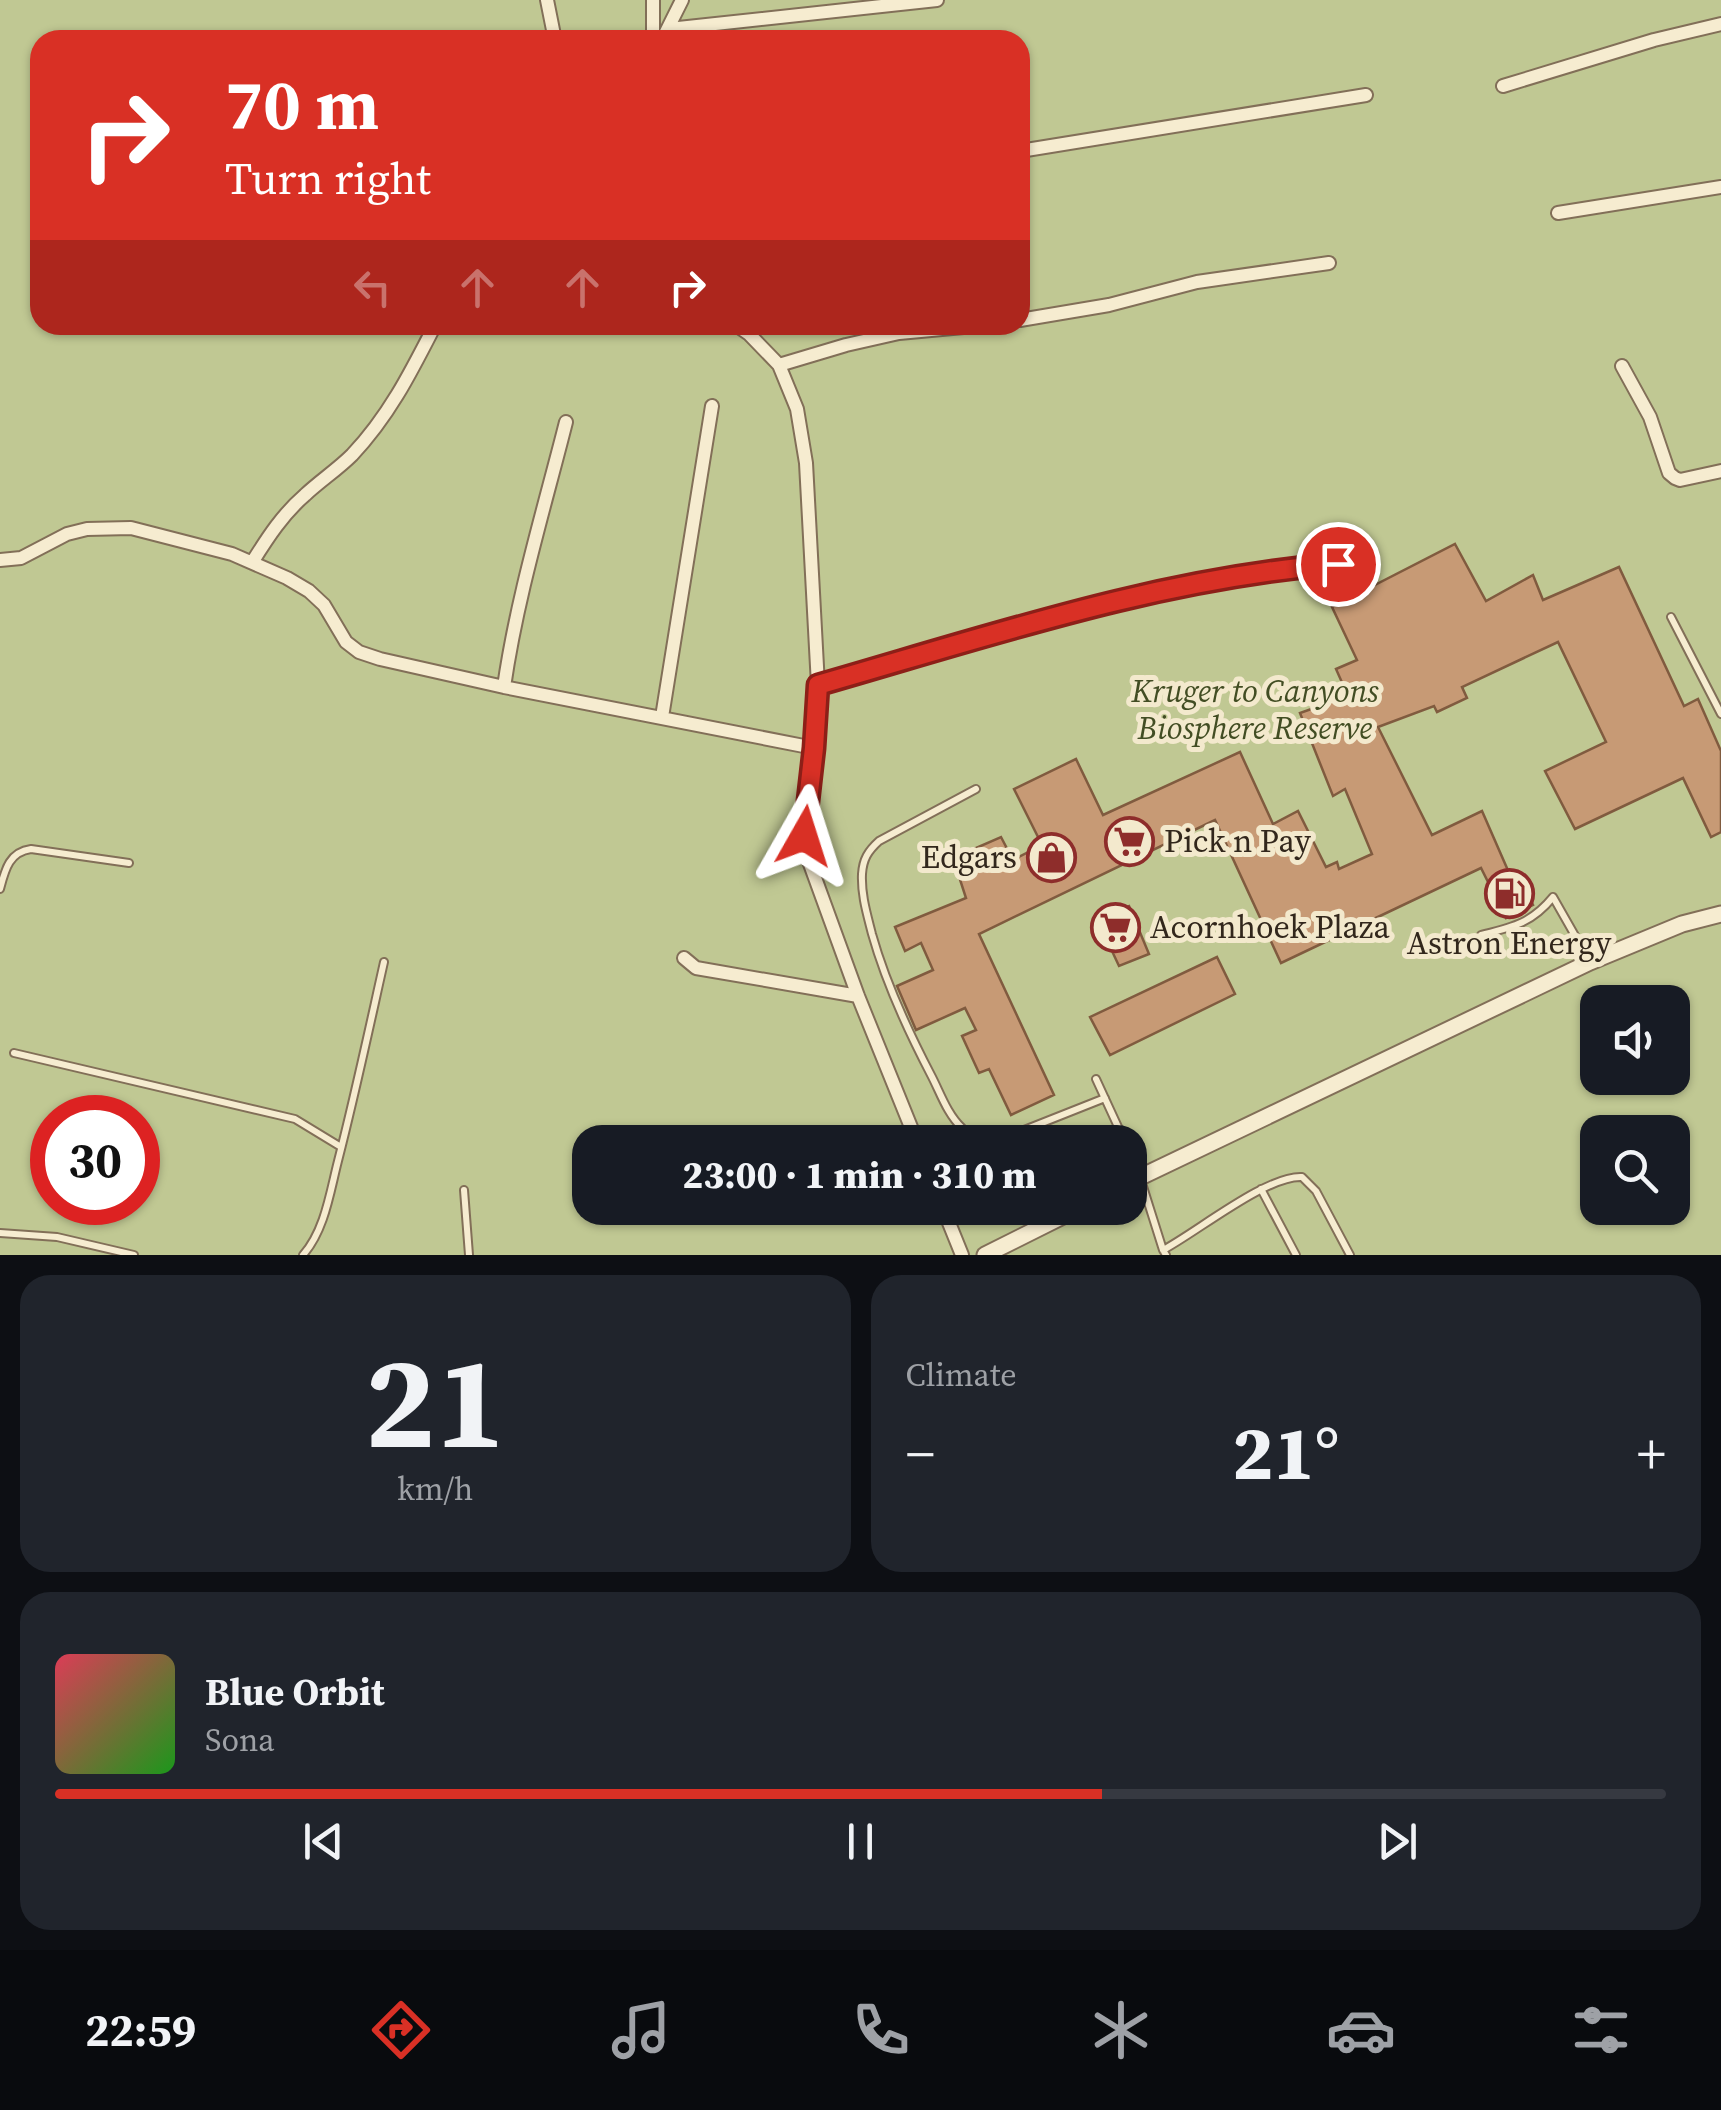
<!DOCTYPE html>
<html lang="en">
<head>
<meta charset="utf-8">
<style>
  body { margin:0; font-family:"Source Serif 4",serif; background:#20242c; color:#f1f3f6; height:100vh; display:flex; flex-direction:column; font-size:38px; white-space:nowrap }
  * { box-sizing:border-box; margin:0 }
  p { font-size:32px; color:#9ea1a6 }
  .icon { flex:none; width:55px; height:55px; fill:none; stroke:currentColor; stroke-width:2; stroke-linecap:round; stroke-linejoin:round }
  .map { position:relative; height:1255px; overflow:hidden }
  .details { display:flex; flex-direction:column; gap:20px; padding:20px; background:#0d0f14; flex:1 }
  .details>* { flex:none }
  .guide { position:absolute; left:30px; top:30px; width:1000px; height:305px; border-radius:30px; box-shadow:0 2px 8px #0004; background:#d93025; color:#fff; overflow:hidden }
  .fabs { position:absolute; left:1580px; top:985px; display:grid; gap:20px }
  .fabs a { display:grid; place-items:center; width:110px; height:110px; border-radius:20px; background:#171b24; box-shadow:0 2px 8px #0004; font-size:50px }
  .speed { position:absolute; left:30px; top:1095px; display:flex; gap:20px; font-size:50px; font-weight:700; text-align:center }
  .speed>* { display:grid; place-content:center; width:130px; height:130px; border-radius:50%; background:#171b24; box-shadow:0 2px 8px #0004; line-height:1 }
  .speed .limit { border:15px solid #d22; background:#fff; color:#111 }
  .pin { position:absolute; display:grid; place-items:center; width:85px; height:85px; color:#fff; margin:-42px; border:5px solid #fff; border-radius:50%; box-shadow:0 2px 10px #0007 }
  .me { position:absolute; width:110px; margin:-55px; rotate:6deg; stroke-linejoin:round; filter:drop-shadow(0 0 8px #0008) }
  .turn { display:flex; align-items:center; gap:35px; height:210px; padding:0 30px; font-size:45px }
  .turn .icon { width:130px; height:130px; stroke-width:2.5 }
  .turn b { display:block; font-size:70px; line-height:85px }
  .lanes { display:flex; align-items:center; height:95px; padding:0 30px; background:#0003; justify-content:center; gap:50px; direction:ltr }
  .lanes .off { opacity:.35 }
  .big { font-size:75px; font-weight:800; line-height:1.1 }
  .details .tile { flex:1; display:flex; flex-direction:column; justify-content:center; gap:15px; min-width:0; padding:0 35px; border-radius:30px; background:#20242c }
  .details .dial { align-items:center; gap:0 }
  .dial b { font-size:130px; line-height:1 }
  .song { display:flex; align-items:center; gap:30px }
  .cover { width:120px; height:120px; border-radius:15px; background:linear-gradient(135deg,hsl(350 70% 55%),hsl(120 70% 35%)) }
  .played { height:10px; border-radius:5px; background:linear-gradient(90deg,#d93025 65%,#363941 65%) }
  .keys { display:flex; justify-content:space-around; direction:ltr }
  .heat { display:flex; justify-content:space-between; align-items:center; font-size:55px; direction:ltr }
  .details .tiles { flex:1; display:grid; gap:20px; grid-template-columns:1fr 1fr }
  .tile:last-child { grid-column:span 2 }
  .trip { position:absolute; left:572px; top:1125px; width:575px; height:100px; border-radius:30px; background:#171b24; box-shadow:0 2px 8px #0004; font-weight:800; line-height:100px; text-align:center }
  .tabs { display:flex; height:160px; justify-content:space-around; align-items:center; background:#090b0e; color:#9ea1a6 }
  .tabs .icon { width:70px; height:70px }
  .tabs .current { color:#d93025 }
  .tabs b { font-size:45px; color:#f1f3f6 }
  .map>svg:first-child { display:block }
  .green { fill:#c0c893; fill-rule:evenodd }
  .building { fill:#c79a75; stroke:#805b3f; stroke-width:2.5 }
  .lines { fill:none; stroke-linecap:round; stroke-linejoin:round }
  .service-casing { stroke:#826f58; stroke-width:10 }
  .minor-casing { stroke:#826f58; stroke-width:16 }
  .tertiary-casing { stroke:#826f58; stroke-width:19 }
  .service { stroke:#f6ecd0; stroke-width:6 }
  .minor { stroke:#f6ecd0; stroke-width:12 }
  .tertiary { stroke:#f6ecd0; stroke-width:15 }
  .route-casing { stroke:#8d1f18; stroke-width:25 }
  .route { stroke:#d93025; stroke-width:18 }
  .labels { text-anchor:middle; stroke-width:10; stroke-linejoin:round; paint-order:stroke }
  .park-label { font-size:32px; font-style:italic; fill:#424d23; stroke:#f3e9cd }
  .poi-label { font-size:32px; fill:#32271c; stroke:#f3e9cd; text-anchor:start }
</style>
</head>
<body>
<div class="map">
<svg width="1721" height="1255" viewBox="0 0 1721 1255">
  <rect width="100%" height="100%" fill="#ebdfbe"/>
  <path class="green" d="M0 0H1721V1255H0ZM40 40H1020V325H40ZM1598 1002H1672V1078H1598ZM52 1118H138V1202H52ZM1598 1132H1672V1208H1598ZM590 1142H1130V1208H590Z"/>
  <path class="building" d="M1455 544 1486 601 1533 575 1543 600 1619 567 1684 706 1698 699 1721 751V832L1711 837 1683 778 1575 829 1545 771 1606 742 1558 642 1462 687 1467 698 1437 712 1434 706 1378 727 1432 835 1482 811 1510 875 1517 872 1533 905 1506 918 1481 868 1281 963 1215 820 979 934 1054 1095 1011 1115 989 1069 979 1073 962 1036 976 1030 965 1008 916 1030 897 986 933 970 921 943 905 951 895 927 966 898 953 858 1001 837 1013 860 1042 845 1014 789 1076 759 1103 815 1240 752 1273 824 1298 811 1326 867 1337 862 1339 869 1372 854 1345 789 1333 796 1300 713 1348 696 1336 669 1357 660 1332 607Z
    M1129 906 1149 954 1119 966 1097 919Z
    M1217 957 1235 994 1110 1055 1090 1017Z"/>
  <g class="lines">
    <defs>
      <path id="service" d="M1671 617 1721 714
        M976 789 879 841C868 851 863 859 862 874 861 895 867 914 872 934 886 984 907 1029 931 1075 940 1092 947 1114 962 1128 974 1140 988 1139 1004 1138L1105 1098
        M0 889C5 870 9 852 31 849L129 863
        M1481 935C1513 927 1532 923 1553 897L1590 962
        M14 1053 295 1119 341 1147
        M1096 1079 1125 1142
        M1130 1154 1140 1177 1163 1250
        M1261 1189 1296 1255
        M464 1190 469 1255
        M0 1233 57 1237 134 1255
        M303 1255C325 1230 330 1192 338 1161 355 1095 369 1029 384 962
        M1166 1255 1163 1250C1197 1232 1267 1175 1302 1177L1316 1191 1350 1255"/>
      <path id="minor" d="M547 0 555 40
        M653 0V40
        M669 29 937 0
        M662 40 682 0
        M1503 86 1654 40 1721 24
        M1020 151 1366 95
        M1558 213 1721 187
        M1020 320 1109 305 1197 282 1329 263
        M736 325 749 334 779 365 797 409 806 463 818 685 814 748 804 821 806 853 858 996 917 1142
        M779 365 846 345 899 333 985 325
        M1622 366 1650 417 1669 473 1675 478 1680 480 1721 471
        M0 560 21 558 67 534 87 529 131 528 232 554 287 578 309 591 324 605 346 642 359 652 380 659 504 687 814 748
        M253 561C268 537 283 514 305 495 320 481 338 469 352 455 389 416 411 372 435 325
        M818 685C989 636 1160 577 1339 564
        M504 687C517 597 544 509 566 422
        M662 717 712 406
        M684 958 696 968 858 996
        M943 1208 962 1255"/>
      <path id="tertiary" d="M1130 1182 1590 962 1682 924 1721 914
        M985 1255 1079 1208"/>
    </defs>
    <use href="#service" class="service-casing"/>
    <use href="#minor" class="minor-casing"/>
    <use href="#tertiary" class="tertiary-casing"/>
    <use href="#service" class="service"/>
    <use href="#minor" class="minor"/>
    <use href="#tertiary" class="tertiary"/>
  </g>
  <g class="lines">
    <defs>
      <path id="route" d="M804 836 814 748 818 685C989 636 1160 578 1338 564"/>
    </defs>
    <use href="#route" class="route-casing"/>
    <use href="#route" class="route"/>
  </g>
  <defs>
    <symbol id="supermarket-ring" viewBox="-11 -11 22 22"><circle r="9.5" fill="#f3e9cd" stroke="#8e2d2b" stroke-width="1.5"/><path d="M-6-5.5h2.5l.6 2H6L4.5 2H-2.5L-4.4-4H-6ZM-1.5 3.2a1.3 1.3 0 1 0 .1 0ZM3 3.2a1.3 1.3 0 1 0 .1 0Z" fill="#8e2d2b"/></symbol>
    <symbol id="shop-ring" viewBox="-11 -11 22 22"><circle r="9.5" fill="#f3e9cd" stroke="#8e2d2b" stroke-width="1.5"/><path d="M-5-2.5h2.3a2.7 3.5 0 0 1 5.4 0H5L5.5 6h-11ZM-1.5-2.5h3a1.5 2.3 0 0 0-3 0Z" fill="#8e2d2b"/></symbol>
    <symbol id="fuel-ring" viewBox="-11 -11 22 22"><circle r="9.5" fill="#f3e9cd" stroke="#8e2d2b" stroke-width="1.5"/><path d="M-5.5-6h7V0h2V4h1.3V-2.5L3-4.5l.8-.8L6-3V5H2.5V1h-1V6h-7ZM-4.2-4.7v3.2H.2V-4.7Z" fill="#8e2d2b"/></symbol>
  </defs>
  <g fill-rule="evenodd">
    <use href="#supermarket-ring" x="1102" y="814" width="55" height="55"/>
    <use href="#shop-ring" x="1024" y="830" width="55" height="55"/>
    <use href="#fuel-ring" x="1482" y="866" width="55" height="55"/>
    <use href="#supermarket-ring" x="1088" y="900" width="55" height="55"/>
  </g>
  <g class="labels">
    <g class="park-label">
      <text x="1255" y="702">Kruger to Canyons<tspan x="1255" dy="37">Biosphere Reserve</tspan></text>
    </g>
    <g class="poi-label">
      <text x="1164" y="852">Pick n Pay</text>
      <text x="1017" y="868" text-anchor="end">Edgars</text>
      <text x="1150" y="938">Acornhoek Plaza</text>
      <text x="1509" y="954" text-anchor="middle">Astron Energy</text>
    </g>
  </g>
</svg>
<div class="fabs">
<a><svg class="icon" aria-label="sound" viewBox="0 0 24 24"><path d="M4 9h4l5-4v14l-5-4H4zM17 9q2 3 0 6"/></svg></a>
<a><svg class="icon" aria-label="search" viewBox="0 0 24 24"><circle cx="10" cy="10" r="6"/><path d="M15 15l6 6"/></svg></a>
</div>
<div class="speed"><div class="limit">30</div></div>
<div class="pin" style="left:1338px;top:564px;background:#d93025"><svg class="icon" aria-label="arrive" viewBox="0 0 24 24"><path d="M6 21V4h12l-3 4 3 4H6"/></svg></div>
<svg class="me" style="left:804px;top:836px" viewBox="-20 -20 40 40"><path d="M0-17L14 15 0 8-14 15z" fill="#d93025" stroke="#fff" stroke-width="4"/></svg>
<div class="trip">23:00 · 1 min · 310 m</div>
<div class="guide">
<div class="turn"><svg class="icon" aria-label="right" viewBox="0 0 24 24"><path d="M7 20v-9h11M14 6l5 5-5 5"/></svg><div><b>70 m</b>Turn right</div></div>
<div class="lanes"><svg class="icon off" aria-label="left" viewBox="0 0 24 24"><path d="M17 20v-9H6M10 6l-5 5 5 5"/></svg><svg class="icon off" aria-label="ahead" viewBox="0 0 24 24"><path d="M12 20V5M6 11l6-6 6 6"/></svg><svg class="icon off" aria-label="ahead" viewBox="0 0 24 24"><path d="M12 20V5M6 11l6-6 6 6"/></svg><svg class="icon" aria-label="right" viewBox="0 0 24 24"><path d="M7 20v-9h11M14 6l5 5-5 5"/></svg></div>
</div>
</div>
<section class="details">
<div class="tiles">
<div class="tile dial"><b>21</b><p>km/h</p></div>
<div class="tile"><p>Climate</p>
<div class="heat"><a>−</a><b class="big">21°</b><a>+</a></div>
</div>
<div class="tile">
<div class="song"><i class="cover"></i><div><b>Blue Orbit</b><p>Sona</p></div></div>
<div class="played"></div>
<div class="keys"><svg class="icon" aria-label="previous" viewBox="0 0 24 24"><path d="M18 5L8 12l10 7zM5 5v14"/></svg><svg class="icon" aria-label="pause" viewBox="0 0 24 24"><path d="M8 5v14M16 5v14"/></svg><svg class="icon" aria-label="next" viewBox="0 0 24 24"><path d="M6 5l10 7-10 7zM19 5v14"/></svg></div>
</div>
</div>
</section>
<nav class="tabs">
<b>22:59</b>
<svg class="icon current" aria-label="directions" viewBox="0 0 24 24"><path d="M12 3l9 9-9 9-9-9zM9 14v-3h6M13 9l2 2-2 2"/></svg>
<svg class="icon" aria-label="music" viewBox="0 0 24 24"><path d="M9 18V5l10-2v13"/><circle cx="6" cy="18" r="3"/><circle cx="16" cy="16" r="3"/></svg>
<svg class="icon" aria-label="phone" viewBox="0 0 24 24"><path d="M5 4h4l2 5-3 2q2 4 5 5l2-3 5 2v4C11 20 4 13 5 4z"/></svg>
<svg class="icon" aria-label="climate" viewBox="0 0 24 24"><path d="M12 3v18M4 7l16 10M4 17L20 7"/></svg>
<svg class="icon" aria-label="car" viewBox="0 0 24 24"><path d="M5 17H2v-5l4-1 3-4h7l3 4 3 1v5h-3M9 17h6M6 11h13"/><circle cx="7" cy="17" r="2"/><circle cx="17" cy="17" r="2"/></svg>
<svg class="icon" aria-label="filters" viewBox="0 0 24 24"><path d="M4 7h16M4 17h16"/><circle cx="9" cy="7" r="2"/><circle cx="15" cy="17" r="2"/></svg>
</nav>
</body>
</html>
